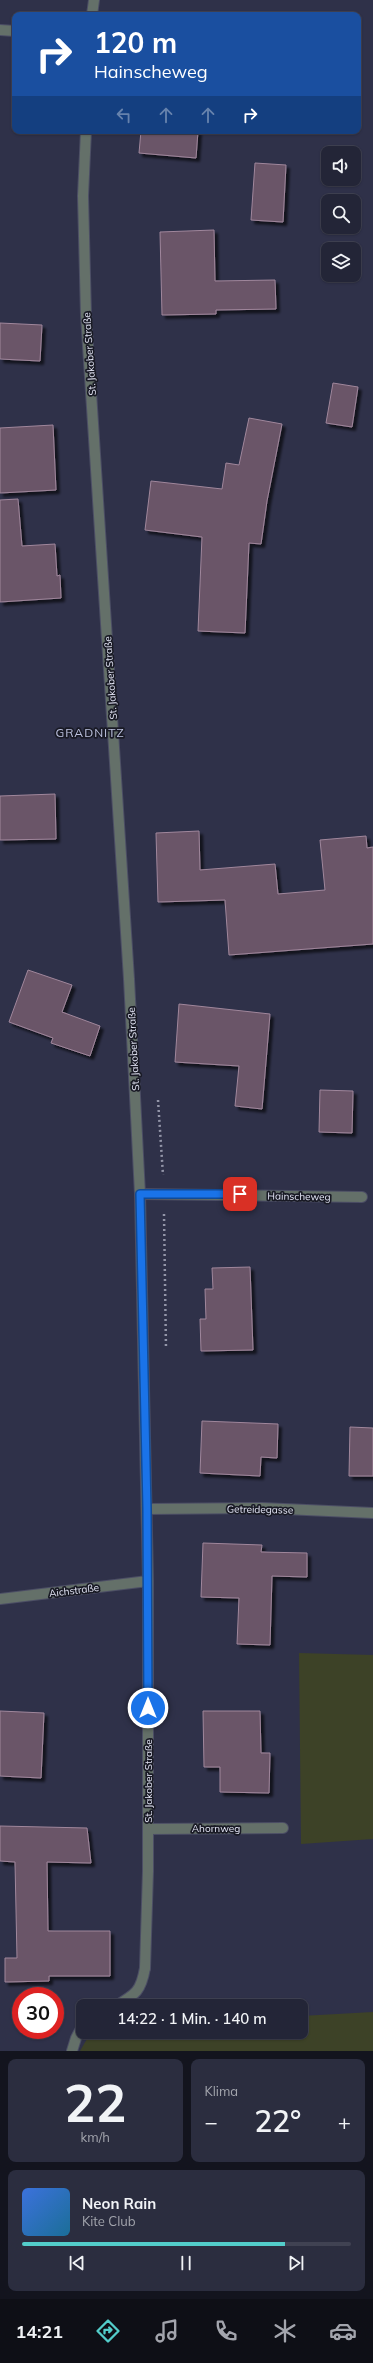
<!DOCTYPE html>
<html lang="de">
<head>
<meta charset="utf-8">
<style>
  body { margin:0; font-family:Mulish,sans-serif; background:#2b2d3f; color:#f1f3f6; height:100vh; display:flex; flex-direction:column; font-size:15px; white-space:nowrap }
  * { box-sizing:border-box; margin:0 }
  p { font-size:13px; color:#a3a5ad }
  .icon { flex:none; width:22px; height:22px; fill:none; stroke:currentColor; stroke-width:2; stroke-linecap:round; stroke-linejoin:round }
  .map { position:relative; height:2051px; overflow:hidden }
  .details { display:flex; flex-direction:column; gap:8px; padding:8px; background:#13141e; flex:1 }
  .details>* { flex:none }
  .hud { position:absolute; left:12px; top:12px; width:349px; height:122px; border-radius:8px; box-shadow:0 1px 3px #0004,0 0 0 1px #404252; background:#1a4fa0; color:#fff; overflow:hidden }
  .controls { position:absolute; left:321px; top:146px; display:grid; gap:8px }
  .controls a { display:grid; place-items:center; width:40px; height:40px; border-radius:8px; background:#232537; box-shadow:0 1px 3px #0004,0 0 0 1px #404252; font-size:20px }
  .speed { position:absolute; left:12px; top:1987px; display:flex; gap:8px; font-size:20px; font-weight:700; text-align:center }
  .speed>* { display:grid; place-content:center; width:52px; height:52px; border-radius:50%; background:#232537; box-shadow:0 1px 3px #0004,0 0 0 1px #404252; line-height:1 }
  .speed .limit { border:6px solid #d22; background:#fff; color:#111 }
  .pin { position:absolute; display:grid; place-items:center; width:34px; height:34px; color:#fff; margin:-17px; border-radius:8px; box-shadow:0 2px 6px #0006 }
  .me { position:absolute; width:44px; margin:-22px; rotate:0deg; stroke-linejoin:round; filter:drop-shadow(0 0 3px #0008) }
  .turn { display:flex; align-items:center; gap:14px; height:84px; padding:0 16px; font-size:18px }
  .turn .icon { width:52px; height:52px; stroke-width:2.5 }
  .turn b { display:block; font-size:28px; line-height:34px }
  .lanes { display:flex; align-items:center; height:38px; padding:0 16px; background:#0003; justify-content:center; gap:20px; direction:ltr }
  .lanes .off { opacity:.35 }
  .big { font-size:30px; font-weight:600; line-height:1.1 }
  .details .tile { flex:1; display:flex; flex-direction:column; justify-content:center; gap:6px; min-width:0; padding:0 14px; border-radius:8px; background:#2b2d3f }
  .details .dial { align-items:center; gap:0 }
  .dial b { font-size:52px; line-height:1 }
  .song { display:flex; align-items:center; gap:12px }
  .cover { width:48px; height:48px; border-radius:6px; background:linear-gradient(135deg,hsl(220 70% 55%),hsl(200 70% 35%)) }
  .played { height:4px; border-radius:2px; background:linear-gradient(90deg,#53cdca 80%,#404252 80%) }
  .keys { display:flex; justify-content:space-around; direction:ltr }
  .heat { display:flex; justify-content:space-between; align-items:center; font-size:22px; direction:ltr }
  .details .tiles { flex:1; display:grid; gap:8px; grid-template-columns:1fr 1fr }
  .tile:last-child { grid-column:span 2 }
  .trip { position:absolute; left:76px; top:1999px; width:232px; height:40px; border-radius:8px; background:#232537; box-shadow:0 1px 3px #0004,0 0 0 1px #404252; font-weight:600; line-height:40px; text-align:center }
  .tab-bar { display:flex; height:64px; justify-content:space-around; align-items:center; background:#0e0f16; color:#a3a5ad }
  .tab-bar .icon { width:28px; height:28px }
  .tab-bar .on { color:#53cdca }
  .tab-bar b { font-size:18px; color:#f1f3f6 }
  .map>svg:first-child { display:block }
  .green { fill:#3d4227 }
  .building { fill:#6a5467; stroke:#a0879c; filter:url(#shadow) }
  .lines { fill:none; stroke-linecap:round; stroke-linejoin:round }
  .service-casing { stroke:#4c4e65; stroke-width:12 }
  .minor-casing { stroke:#4c4e65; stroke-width:12 }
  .path { stroke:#9395a8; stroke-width:2.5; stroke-dasharray:2 3; stroke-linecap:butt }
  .service { stroke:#647069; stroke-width:10 }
  .minor { stroke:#647069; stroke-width:10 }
  .route-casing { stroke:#114b97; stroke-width:10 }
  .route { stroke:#1a73e8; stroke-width:7 }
  .labels { text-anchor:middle; stroke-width:3.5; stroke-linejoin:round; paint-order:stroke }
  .street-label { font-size:10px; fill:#e4e6f6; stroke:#191a25 }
  .quarter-label { font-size:12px; letter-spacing:1px; fill:#bfc4e2; stroke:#191a25 }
</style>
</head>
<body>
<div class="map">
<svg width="373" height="2051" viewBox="0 0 373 2051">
  <defs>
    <filter id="shadow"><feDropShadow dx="3.5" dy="3.5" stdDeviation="1" flood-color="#0009"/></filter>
  </defs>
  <rect width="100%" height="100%" fill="#2f3149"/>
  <path class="green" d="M299 1653 373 1655V1839L301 1844Z
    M373 2012V2051H80L91 2032H123L128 2038 160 2034 163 2032H301V2016Z"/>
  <path class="building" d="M141 131H198L196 158 139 153Z
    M255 163 286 165 283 222 251 220Z
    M214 230 215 281 275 280 276 309 216 310V314L162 315 160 232Z
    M0 323 42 325 40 361 0 359Z
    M333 383 358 387 352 427 326 423Z
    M249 418 282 424 267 501 261 544 249 543 245 633 198 631 202 537 145 530 151 481 222 489 226 463 239 465Z
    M53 425 56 490 0 493V428Z
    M18 499 22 546 55 544 57 576 60 575 61 598 0 602V500Z
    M55 794 56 839 0 840V796Z
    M199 831 200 870 275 864 278 894 325 890 320 840 366 836 367 848 373 847V944L229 955 225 900 158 902 156 833Z
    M28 970 72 985 62 1012 100 1026 90 1056 51 1043 53 1038 9 1022Z
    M179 1004 270 1014 262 1109 235 1106 239 1066 175 1062Z
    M320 1090 353 1091 352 1133 319 1132Z
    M250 1267 253 1350 201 1351 200 1319H206L205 1289H213L212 1268Z
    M202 1421 278 1424 277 1458 261 1457 260 1476 200 1473Z
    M350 1427 373 1428V1476H349Z
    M203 1543 262 1545 261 1552 307 1553V1577L272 1576 270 1645 237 1644 239 1598 201 1597Z
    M0 1711 44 1713 41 1778 0 1776Z
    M203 1711H260L261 1753H270L269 1793 220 1792V1767H204Z
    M0 1826 87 1828 91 1863 47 1862 48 1931H110V1976H49V1981L5 1982V1958H17L15 1862 0 1861Z"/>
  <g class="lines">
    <defs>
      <path id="service" d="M0 30 15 31
        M140 1194 362 1197
        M147 1509 262 1508 373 1513
        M148 1829 283 1828
        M116 2006C136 1994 141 1991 145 1968
        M72 2051 76 2038 83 2025"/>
      <path id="minor" d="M92 15 94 0
        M86 131 83 196 86 315 129 979 140 1194 148 1581V1871L145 1968
        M0 1599 148 1581"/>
    </defs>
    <use href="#service" class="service-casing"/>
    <use href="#minor" class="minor-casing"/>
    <path class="path" d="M158 1100 163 1175
      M164 1214 166 1349"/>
    <use href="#service" class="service"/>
    <use href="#minor" class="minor"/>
  </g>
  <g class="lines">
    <defs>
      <path id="route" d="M148 1708 147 1509 140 1194H240"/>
    </defs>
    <use href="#route" class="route-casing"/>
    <use href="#route" class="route"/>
  </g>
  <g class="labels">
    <g class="street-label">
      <text transform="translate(89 354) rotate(-94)" y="4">St. Jakober Straße</text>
      <text transform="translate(110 678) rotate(-94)" y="4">St. Jakober Straße</text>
      <text transform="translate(133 1049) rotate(-93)" y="4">St. Jakober Straße</text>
      <text transform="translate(299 1196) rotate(1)" y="4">Hainscheweg</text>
      <text transform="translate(260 1509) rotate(1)" y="4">Getreidegasse</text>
      <text transform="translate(74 1590) rotate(-7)" y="4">Aichstraße</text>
      <text transform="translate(148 1781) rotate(-90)" y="4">St. Jakober Straße</text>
      <text x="216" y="1832">Ahornweg</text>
    </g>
    <g class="quarter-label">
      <text x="90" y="737">GRADNITZ</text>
    </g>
  </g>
</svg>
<div class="controls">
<a><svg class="icon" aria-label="sound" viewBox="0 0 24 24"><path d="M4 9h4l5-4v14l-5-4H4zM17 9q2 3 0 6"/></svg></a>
<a><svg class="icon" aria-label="search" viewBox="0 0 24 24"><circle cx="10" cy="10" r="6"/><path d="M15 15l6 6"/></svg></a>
<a><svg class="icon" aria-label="layers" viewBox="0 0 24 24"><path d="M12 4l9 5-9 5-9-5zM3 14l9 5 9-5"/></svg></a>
</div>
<div class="speed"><div class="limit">30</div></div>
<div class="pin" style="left:240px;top:1194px;background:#d93025"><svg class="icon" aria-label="arrive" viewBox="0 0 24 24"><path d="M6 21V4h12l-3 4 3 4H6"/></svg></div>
<svg class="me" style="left:148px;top:1708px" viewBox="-20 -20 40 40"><circle r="17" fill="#1a73e8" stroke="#fff" stroke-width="3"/><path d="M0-11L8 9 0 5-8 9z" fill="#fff"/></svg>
<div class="trip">14:22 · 1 Min. · 140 m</div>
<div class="hud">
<div class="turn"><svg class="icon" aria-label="right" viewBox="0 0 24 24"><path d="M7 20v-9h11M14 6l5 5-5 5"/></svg><div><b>120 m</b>Hainscheweg</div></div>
<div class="lanes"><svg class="icon off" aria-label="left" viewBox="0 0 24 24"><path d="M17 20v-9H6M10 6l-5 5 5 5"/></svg><svg class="icon off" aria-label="ahead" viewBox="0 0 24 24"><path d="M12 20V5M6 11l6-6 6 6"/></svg><svg class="icon off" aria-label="ahead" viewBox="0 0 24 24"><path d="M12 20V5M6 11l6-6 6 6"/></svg><svg class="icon" aria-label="right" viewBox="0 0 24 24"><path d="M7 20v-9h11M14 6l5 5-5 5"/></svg></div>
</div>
</div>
<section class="details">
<div class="tiles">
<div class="tile dial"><b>22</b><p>km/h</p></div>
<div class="tile"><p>Klima</p>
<div class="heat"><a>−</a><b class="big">22°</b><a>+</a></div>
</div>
<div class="tile">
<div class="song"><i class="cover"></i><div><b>Neon Rain</b><p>Kite Club</p></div></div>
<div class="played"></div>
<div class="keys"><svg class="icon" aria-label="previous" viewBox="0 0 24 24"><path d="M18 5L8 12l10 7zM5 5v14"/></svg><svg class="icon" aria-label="pause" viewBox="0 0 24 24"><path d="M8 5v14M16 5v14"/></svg><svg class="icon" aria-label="next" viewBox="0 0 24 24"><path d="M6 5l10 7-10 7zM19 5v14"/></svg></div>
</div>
</div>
</section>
<nav class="tab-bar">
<b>14:21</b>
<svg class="icon on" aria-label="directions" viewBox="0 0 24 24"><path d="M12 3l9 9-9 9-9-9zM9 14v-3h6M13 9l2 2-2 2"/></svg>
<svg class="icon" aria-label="music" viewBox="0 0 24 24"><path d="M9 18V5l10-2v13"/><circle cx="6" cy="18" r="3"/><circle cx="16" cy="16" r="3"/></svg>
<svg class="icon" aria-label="phone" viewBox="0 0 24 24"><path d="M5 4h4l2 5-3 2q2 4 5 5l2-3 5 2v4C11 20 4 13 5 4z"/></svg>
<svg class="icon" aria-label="climate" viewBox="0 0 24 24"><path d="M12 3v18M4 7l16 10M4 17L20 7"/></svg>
<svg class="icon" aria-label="car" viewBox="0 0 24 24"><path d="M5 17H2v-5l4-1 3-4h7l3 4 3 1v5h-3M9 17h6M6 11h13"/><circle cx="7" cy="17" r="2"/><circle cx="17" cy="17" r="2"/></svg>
</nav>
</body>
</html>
